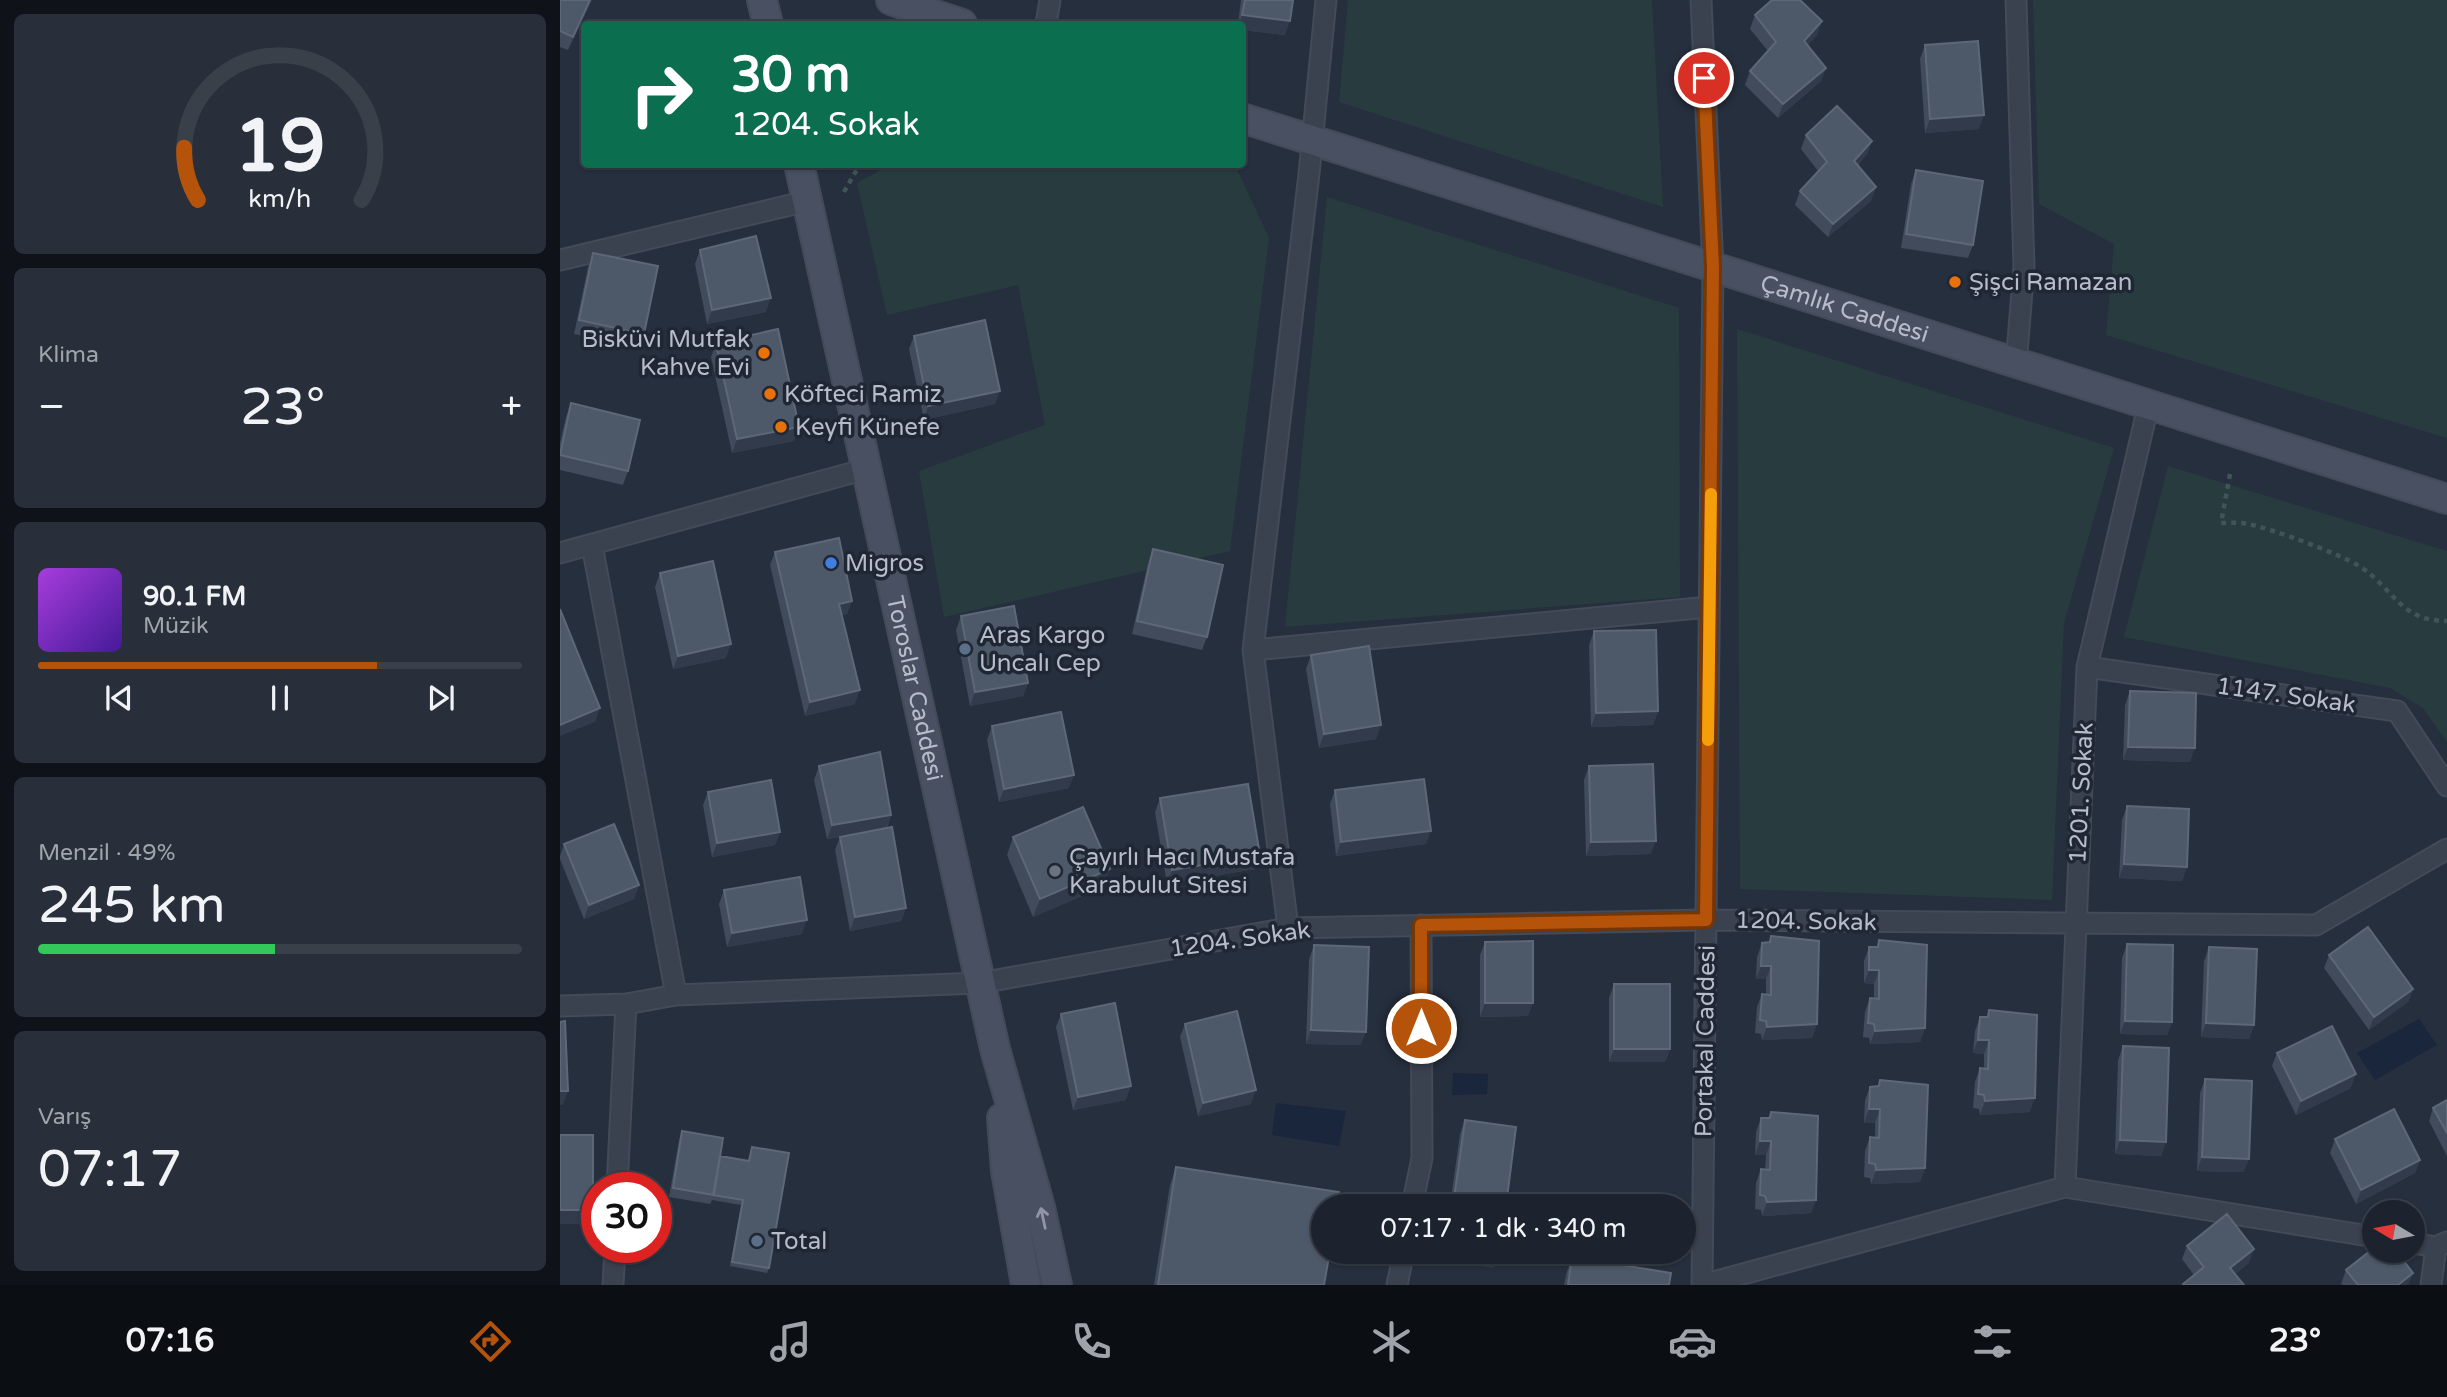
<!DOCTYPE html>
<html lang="tr">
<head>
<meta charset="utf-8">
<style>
  body { margin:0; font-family:"Varela Round",sans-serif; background:#292f3a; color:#f1f3f6; height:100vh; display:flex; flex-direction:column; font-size:26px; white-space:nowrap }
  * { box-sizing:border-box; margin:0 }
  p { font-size:23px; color:#a0a4aa }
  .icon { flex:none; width:38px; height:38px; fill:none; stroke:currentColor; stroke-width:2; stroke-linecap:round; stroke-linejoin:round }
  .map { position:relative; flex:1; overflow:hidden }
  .details { display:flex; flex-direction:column; gap:14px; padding:14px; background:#0f1319; width:560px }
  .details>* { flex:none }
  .banner { position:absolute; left:21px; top:21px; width:665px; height:147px; border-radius:7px; box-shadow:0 2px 5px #0004,0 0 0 2px #3a404a; background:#0b6e4f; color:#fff; overflow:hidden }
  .needle { width:46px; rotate:280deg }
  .fabs { position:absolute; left:1802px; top:1200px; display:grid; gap:14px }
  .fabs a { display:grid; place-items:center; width:63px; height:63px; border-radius:50%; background:#1c232e; box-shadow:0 2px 5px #0004,0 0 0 2px #3a404a; font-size:35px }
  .speed { position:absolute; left:21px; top:1172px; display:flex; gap:14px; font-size:35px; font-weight:700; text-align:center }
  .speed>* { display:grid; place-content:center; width:91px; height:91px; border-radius:50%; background:#1c232e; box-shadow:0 2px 5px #0004,0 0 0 2px #3a404a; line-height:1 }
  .speed .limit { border:10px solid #d22; background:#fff; color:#111 }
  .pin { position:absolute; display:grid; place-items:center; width:60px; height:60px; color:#fff; margin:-30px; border:4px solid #fff; border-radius:50%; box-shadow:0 2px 7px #0007 }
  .me { position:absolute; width:77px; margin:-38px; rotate:0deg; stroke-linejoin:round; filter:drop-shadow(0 0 5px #0008) }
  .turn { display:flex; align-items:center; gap:24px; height:147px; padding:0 35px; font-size:32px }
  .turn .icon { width:91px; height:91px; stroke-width:2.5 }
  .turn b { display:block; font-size:49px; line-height:60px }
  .big { font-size:52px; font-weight:600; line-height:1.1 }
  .details .tile { flex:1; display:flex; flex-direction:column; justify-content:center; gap:10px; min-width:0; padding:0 24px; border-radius:10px; background:#292f3a }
  .details .dial { align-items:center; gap:0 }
  .dial svg { height:182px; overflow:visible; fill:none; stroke:#3a404a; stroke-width:7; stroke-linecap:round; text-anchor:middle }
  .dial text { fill:#f1f3f6; stroke:none }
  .song { display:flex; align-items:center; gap:21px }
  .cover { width:84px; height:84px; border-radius:10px; background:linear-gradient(135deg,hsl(280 70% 55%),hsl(260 70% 35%)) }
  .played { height:7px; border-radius:4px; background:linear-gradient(90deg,#b45309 70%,#3a404a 70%) }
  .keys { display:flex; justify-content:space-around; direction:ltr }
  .heat { display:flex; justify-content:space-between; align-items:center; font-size:38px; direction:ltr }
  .charge { height:10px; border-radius:5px; background:linear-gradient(90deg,#34c759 49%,#3a404a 0) }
  .trip { position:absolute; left:751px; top:1194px; width:385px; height:70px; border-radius:35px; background:#1c232e; box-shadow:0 2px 5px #0004,0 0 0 2px #3a404a; font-weight:600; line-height:70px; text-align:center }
  .tab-bar { display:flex; height:112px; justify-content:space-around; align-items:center; background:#0b0e12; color:#a0a4aa }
  .tab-bar .icon { width:49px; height:49px }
  .tab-bar .active { color:#b45309 }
  .tab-bar b { font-size:32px; color:#f1f3f6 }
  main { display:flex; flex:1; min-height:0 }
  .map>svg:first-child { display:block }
  .green { fill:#283c3f }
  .water { fill:#19263c }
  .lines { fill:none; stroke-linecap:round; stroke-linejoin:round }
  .street-casing { stroke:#434a58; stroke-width:23 }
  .secondary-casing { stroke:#434a58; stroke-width:32 }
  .path { stroke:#415557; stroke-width:4.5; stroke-dasharray:5 5; stroke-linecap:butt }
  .street { stroke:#3a414f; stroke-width:19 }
  .secondary { stroke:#485061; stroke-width:28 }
  .wall { fill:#414b5c }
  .shaded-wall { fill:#313b4b }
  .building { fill:#4d5868; stroke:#5e6777; stroke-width:2 }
  .oneway { stroke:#9096a5 }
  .route-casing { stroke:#753606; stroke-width:18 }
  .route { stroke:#b45309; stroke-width:12 }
  .slow { stroke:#f59e0b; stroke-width:12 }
  .food-dot { fill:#e8710a; stroke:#1f2634; stroke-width:2.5 }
  .shop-dot { fill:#3f7fe0; stroke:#1f2634; stroke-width:2.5 }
  .service-dot { fill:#5c6f8a; stroke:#1f2634; stroke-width:2.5 }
  .worship-dot { fill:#6b7280; stroke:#1f2634; stroke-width:2.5 }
  .labels { text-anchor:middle; stroke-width:7; stroke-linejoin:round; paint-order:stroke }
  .poi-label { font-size:24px; fill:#b6bcc9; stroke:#1f2634; text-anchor:start }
  .street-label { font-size:24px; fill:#b6bcc9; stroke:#1f2634 }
</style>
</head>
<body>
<main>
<section class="details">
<div class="tile dial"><svg viewBox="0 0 100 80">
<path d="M14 69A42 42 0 1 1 86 69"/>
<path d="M14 69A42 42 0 0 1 8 46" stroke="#b45309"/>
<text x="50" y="56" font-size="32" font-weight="700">19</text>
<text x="50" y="72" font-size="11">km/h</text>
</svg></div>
<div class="tile"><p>Klima</p>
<div class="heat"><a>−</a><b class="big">23°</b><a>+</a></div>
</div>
<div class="tile">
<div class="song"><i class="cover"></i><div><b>90.1 FM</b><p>Müzik</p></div></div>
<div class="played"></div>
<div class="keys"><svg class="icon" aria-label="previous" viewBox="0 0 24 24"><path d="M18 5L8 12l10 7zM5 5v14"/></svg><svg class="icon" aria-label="pause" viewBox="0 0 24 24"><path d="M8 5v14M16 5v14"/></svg><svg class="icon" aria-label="next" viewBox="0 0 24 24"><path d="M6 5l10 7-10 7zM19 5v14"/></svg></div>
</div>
<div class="tile"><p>Menzil · 49%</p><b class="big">245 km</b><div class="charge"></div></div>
<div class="tile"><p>Varış</p><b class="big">07:17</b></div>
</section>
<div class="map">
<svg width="1887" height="1285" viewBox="0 0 1887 1285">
  <rect width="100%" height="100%" fill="#262f3e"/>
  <path class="green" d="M788 0H1092L1103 207 779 102Z
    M1473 0H1887V438L1546 335 1554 244 1479 204Z
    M332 164 675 165 709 238 670 551 384 617 359 471 485 425 458 285 327 315 297 183Z
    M767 197 1119 308 1120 597 725 627Z
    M1177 329 1554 448 1504 623 1492 900 1180 889Z
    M1608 466 1887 551V742L1863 708 1830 688 1564 637Z"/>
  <path class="water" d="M1859 1019 1877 1045 1815 1080 1797 1053Z
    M893 1073 928 1074 927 1094 892 1095Z
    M716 1103 786 1111 779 1146 712 1135Z"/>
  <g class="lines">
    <defs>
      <path id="street" d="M1141 0 1153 267 1142 1285
        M486 24 490 0
        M0 260 247 201
        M1456 365 1464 267 1456 0
        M32 545 116 995
        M0 553 306 469
        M693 650 1149 607
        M1527 667 1837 711 1887 786
        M728 928 693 650 749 174 766 0
        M0 1006 66 1004 116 995 420 983 728 928 1146 920 1756 925 1887 849
        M1505 1187 1527 667 1588 407
        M57 1188 66 1004
        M852 1206 862 1158 861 925
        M1853 1243 1876 1247
        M53 1285 55 1248
        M837 1285 844 1251
        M1142 1285 1505 1187 1815 1237
        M1871 1285 1876 1247 1887 1242"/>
      <g id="secondary">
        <path d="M202 0 208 24"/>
        <path d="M331 0 402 24"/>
        <path id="s1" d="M682 118 1887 499"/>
        <path id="s2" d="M239 164 435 1049 480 1207 497 1285"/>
        <path d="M442 1118 446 1171 466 1285"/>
      </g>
    </defs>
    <use href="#street" class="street-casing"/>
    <use href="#secondary" class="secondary-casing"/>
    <path class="path" d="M284 192 300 164
      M1670 474 1661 523C1670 523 1679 522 1688 524 1710 528 1780 554 1799 566 1834 588 1839 621 1887 621"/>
    <use href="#street" class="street"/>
    <use href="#secondary" class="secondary"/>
  </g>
  <path class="wall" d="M0 0H32L8 50 0 47Z
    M681 0H733L725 35 682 30V24H678Z
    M1195 15 1257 35 1248 45 1266 68 1261 81 1218 118 1185 85 1190 71 1208 51 1190 29Z
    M1365 45 1419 129 1365 133 1360 59Z
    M1246 135 1312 141 1307 154 1298 165 1316 187 1311 201 1268 237 1235 205 1240 191 1258 171 1241 149Z
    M1356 170 1413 245 1408 258 1341 248 1351 184Z
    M140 250 206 312 147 324 135 264Z
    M33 253 84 334 79 348 14 334 28 267Z
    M354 336 435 404 364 420 349 349Z
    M156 343 234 441 172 453 151 357Z
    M11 403 68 471 63 485 0 470V443L6 417Z
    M593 549 647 637 642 650 572 634 588 563Z
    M215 552 292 601 287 614 282 615 295 704 245 716 210 565Z
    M100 573 166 658 113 669 95 587Z
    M401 616 468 683 463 696 410 706 396 630Z
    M1034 631 1098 711 1093 725 1031 727 1029 645Z
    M751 655 821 725 816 739 759 748 746 669Z
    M1570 691 1630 762 1563 760 1565 705Z
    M432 726 509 788 439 802 427 740Z
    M259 766 331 815 327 828 346 908 341 921 290 931 275 850 280 837 267 839 254 780Z
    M1029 766 1091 854 1026 856 1024 780Z
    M775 790 866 844 776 856 770 804Z
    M148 792 220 832 215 845 152 857 143 805Z
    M600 798 700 855 695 869 607 884 595 812Z
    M1567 806 1627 867 1622 881 1559 878 1562 820Z
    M453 837 543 887 473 917 447 855Z
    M4 844 79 885 74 899 24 919 0 859V856Z
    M164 890 242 934 167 947 159 904Z
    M1211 936 1257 1024 1252 1038 1202 1040 1201 1034 1195 1033 1197 1007 1202 994H1206V979H1196L1197 957 1202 943H1209Z
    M1319 940 1365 1028 1360 1042 1310 1044 1309 1038 1303 1037 1305 1012 1310 998H1314V984L1304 983V961L1309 947H1317Z
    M925 942 968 1016 920 1017V955Z
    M1567 944 1612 1022 1607 1035 1560 1034 1562 958Z
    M754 945 801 1045 746 1044 749 959Z
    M1649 947 1694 1025 1689 1039 1641 1037 1644 961Z
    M1769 955 1853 989 1848 1002 1809 1030 1764 968Z
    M1054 984 1110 1049 1105 1062H1049V998Z
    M1429 1010 1470 1112 1420 1115 1419 1109 1413 1108 1415 1082 1420 1068H1424V1054L1413 1053 1415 1031 1420 1017H1427Z
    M501 1014 566 1100 513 1110 496 1027Z
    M625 1024 691 1104 638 1116 620 1037Z
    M1563 1046 1606 1142 1601 1156 1555 1154 1558 1060Z
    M1717 1053 1791 1088 1736 1115 1712 1066Z
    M1645 1079 1684 1172 1637 1171 1640 1093Z
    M1320 1080 1365 1168 1360 1182 1311 1184 1310 1178 1304 1177 1305 1151 1310 1137 1315 1138V1123H1304L1305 1100 1310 1087 1318 1086Z
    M1887 1100V1156L1869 1121 1873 1108Z
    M1211 1112 1256 1200 1251 1213 1202 1216 1201 1210 1195 1209 1196 1183 1201 1169 1205 1170 1206 1155H1195L1196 1132 1201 1118H1208Z
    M905 1120 946 1206H890L900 1134Z
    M122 1131 160 1156 189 1161 192 1147 209 1268 207 1273 170 1266 181 1205 152 1200 150 1204 109 1197 119 1140Z
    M1775 1139 1860 1160 1855 1173 1796 1204 1770 1153Z
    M616 1167 764 1285H594L610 1185Z
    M1627 1246 1689 1263 1675 1274 1684 1285H1622L1634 1275 1622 1259Z
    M1012 1257 1109 1285H1004L1006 1275Z
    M1786 1270 1853 1273 1848 1285H1783L1781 1284Z"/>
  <path class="shaded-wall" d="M30 0H32L8 50 13 37Z
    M682 15 730 21 725 35 682 30V24H679Z
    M1262 21 1257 35 1239 55 1244 41Z
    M1266 68 1261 81 1218 118 1223 104Z
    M1424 115 1419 129 1365 133 1370 119Z
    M1312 141 1307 154 1289 174 1294 161Z
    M1316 187 1311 201 1268 237 1273 224Z
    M211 298 206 312 147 324 152 310Z
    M440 391 435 404 364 420 368 406Z
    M239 427 234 441 172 453 177 439Z
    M292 601 287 614 274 617 279 604Z
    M171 644 166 658 113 669 118 656Z
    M468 683 463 696 410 706 415 692Z
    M300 690 295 704 245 716 250 702Z
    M40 708 35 722 0 736V725Z
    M1098 711 1093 725 1031 727 1036 713Z
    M821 725 816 739 759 748 764 734Z
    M1568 747 1635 748 1630 762 1563 760Z
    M514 775 509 788 439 802 444 789Z
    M331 815 326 829 267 839 272 825Z
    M871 831 866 844 776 856 781 842Z
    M220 832 215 845 152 857 157 843Z
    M1096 841 1091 854 1026 856 1031 842Z
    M700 855 695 869 607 884 612 870Z
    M1564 864 1627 867 1622 881 1559 878Z
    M550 869 543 887 473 917 480 899Z
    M79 885 74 899 24 919 29 905Z
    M346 908 341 921 290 931 295 917Z
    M247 920 242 934 167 947 172 933Z
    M1201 966H1211L1206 979H1196Z
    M1309 970H1319L1314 984 1304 983Z
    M1853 989 1848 1002 1809 1030 1814 1017Z
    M925 1003H973L968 1016 920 1017Z
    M1565 1021 1612 1022 1607 1035 1560 1034Z
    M1646 1023 1694 1025 1689 1039 1641 1037Z
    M1257 1024 1252 1038 1202 1040 1207 1027Z
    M1365 1028 1360 1042 1310 1044 1315 1031Z
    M751 1030 806 1032 801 1045 746 1044Z
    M1418 1040H1429L1424 1054 1413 1053Z
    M1054 1049H1110L1105 1062H1049Z
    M1796 1074 1791 1088 1736 1115 1741 1101Z
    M571 1086 566 1100 513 1110 518 1097Z
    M696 1090 691 1104 638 1116 643 1103Z
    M0 1091H8L3 1105H0Z
    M1475 1098 1470 1112 1420 1115 1425 1101Z
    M1309 1109H1320L1315 1123H1304Z
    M1560 1140 1606 1142 1601 1156 1555 1154Z
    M1200 1141H1211L1206 1155H1195Z
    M1642 1157 1689 1159 1684 1172 1637 1171Z
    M1860 1160 1855 1173 1796 1204 1801 1190Z
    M1365 1168 1360 1182 1311 1184 1316 1170Z
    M1256 1200 1251 1213 1202 1216 1207 1202Z
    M0 1210H33L28 1224H0Z
    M1694 1249 1689 1263 1665 1282 1670 1268Z
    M886 1251H916L939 1255 934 1268 883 1261Z
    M1853 1273 1848 1285H1838Z"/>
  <path class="building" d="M0 0H30L13 37 0 31Z
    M685 0H733L730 21 682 15Z
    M1212 0H1240L1262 21 1244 41 1266 68 1223 104 1190 71 1216 42 1195 15Z
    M1418 41 1424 115 1370 119 1365 45Z
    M1277 106 1312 141 1294 161 1316 187 1273 224 1240 191 1267 162 1246 135Z
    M1356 170 1423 181 1413 245 1346 234Z
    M196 236 211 298 152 310 140 250Z
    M33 253 98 266 84 334 19 320Z
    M425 320 440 391 368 406 354 336Z
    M218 329 239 427 177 439 156 343Z
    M11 403 80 420 68 471 0 455Z
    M279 538 292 601 279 604 300 690 250 702 215 552Z
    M593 549 663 565 647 637 577 621Z
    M153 561 171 644 118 656 100 573Z
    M454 606 468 683 415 692 401 616Z
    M0 609 40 708 0 725Z
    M1096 630 1098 711 1036 713 1034 631Z
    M809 646 821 725 764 734 751 655Z
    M1570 691 1636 693 1635 748 1568 747Z
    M501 712 514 775 444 789 432 726Z
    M320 752 331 815 272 825 259 766Z
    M1093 764 1096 841 1031 842 1029 766Z
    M864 779 871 831 781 842 775 790Z
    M211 780 220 832 157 843 148 792Z
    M688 784 700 855 612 870 600 798Z
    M1567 806 1629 809 1627 867 1564 864Z
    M523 807 550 869 480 899 453 837Z
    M54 824 79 885 29 905 4 844Z
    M332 827 346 908 295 917 280 837Z
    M240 877 247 920 172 933 164 890Z
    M1808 927 1853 989 1814 1017 1769 955Z
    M1211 936 1259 941 1257 1024 1207 1027 1206 1021 1200 1020 1202 994 1211 995V966H1201L1202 943 1210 942Z
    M1319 940 1367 945 1365 1028 1315 1031 1314 1024 1308 1023 1310 998 1319 999V970H1309V947H1318Z
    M973 941V1003H925V942Z
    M1567 944 1613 945 1612 1022 1565 1021Z
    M754 945 809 947 806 1032 751 1030Z
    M1649 947 1697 949 1694 1025 1646 1023Z
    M1054 984H1110V1049H1054Z
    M555 1003 571 1086 518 1097 501 1014Z
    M1429 1010 1477 1015 1475 1098 1425 1101 1424 1095 1418 1094 1420 1068 1428 1069 1429 1040H1418L1420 1017H1428Z
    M677 1011 696 1090 643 1103 625 1024Z
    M5 1021 8 1091H0V1022Z
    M1772 1026 1796 1074 1741 1101 1717 1053Z
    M1563 1046 1609 1048 1606 1142 1560 1140Z
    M1645 1079 1692 1081 1689 1159 1642 1157Z
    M1320 1080 1368 1085 1365 1168 1316 1170 1315 1164 1309 1163 1310 1137 1319 1138 1320 1109H1309L1310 1087 1319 1086Z
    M1887 1100V1133L1873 1108Z
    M1834 1109 1860 1160 1801 1190 1775 1139Z
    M1211 1112 1258 1116 1256 1200 1207 1202 1205 1196 1200 1195 1201 1169 1210 1170 1211 1141H1200L1201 1118H1210Z
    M905 1120 956 1127 946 1206H893Z
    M122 1131 163 1138 154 1195 113 1188Z
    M0 1135H33V1210H0Z
    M192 1147 229 1153 209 1268 172 1262 183 1200 153 1195 160 1156 189 1161Z
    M616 1167 779 1192 777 1206H763V1251H770L764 1285H598Z
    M1667 1214 1694 1249 1670 1268 1684 1285H1624L1623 1284 1644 1267 1627 1246Z
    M1815 1247V1251H1836L1853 1273 1838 1285H1798L1786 1270Z
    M916 1251H940L939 1255Z
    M1012 1257 1111 1273 1109 1285H1008Z"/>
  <defs><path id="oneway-shaft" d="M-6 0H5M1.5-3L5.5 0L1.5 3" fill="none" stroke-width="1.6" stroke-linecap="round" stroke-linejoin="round" transform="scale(1.75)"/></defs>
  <use class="oneway" href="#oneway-shaft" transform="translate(483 1218) rotate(-102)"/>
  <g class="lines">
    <defs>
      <path id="route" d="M861 1028V925L1146 920 1153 267 1144 78"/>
    </defs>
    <use href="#route" class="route-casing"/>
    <use href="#route" class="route"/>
    <path class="slow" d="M1148 740 1151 494"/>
  </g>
  <g class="food-dot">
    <circle cx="1395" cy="282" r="7"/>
    <circle cx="204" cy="353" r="7"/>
    <circle cx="210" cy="394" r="7"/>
    <circle cx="221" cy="427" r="7"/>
  </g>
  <circle class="shop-dot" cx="271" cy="563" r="7"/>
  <g class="service-dot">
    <circle cx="405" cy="649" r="7"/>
    <circle cx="197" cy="1241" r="7"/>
  </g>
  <circle class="worship-dot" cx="495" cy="871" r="7"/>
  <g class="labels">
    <g class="poi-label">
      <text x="1409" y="290">Şişci Ramazan</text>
      <text x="190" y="347" text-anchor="end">Bisküvi Mutfak<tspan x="190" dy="28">Kahve Evi</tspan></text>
      <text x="224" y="402">Köfteci Ramiz</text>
      <text x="235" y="435">Keyfi Künefe</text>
      <text x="285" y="571">Migros</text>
      <text x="419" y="643">Aras Kargo<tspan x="419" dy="28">Uncalı Cep</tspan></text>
      <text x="509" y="865">Çayırlı Hacı Mustafa<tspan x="509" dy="28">Karabulut Sitesi</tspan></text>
      <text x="211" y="1249">Total</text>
    </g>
    <g class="street-label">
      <text dy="8" stroke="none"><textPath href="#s1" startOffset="632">Çamlık Caddesi</textPath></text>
      <text dy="8" stroke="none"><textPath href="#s2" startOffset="537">Toroslar Caddesi</textPath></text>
      <text transform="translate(1726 695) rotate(8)" y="8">1147. Sokak</text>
      <text transform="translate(1521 793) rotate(-87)" y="8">1201. Sokak</text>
      <text transform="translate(1246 921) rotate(1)" y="8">1204. Sokak</text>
      <text transform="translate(680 939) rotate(-8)" y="8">1204. Sokak</text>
      <text transform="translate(1145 1041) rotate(-89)" y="8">Portakal Caddesi</text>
    </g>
  </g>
</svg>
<div class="fabs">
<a><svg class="needle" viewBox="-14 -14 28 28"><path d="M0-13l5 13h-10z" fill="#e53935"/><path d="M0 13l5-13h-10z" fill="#a0a4aa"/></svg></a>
</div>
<div class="speed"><div class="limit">30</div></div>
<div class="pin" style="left:1144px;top:78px;background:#d93025"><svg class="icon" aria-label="arrive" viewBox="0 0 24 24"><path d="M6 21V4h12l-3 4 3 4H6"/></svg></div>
<svg class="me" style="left:861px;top:1028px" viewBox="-20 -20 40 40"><circle r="17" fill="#b45309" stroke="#fff" stroke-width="3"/><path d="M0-11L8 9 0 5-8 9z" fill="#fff"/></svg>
<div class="trip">07:17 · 1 dk · 340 m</div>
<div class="banner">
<div class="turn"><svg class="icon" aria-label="right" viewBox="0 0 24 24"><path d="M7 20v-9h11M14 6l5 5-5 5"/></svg><div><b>30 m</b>1204. Sokak</div></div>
</div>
</div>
</main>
<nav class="tab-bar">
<b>07:16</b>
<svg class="icon active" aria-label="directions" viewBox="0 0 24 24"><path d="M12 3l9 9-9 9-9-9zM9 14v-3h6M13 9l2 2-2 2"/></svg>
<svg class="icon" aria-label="music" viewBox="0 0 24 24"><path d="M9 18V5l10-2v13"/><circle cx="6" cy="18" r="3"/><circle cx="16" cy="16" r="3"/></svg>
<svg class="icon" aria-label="phone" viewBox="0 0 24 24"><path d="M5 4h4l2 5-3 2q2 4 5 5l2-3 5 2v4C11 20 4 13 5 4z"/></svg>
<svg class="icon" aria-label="climate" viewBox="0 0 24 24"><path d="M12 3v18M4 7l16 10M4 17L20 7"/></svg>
<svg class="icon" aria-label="car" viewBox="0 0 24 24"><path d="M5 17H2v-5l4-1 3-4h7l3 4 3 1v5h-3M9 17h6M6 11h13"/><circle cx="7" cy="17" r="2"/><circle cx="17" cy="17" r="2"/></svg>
<svg class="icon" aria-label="filters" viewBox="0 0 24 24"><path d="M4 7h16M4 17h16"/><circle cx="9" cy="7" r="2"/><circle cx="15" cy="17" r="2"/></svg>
<b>23°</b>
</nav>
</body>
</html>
